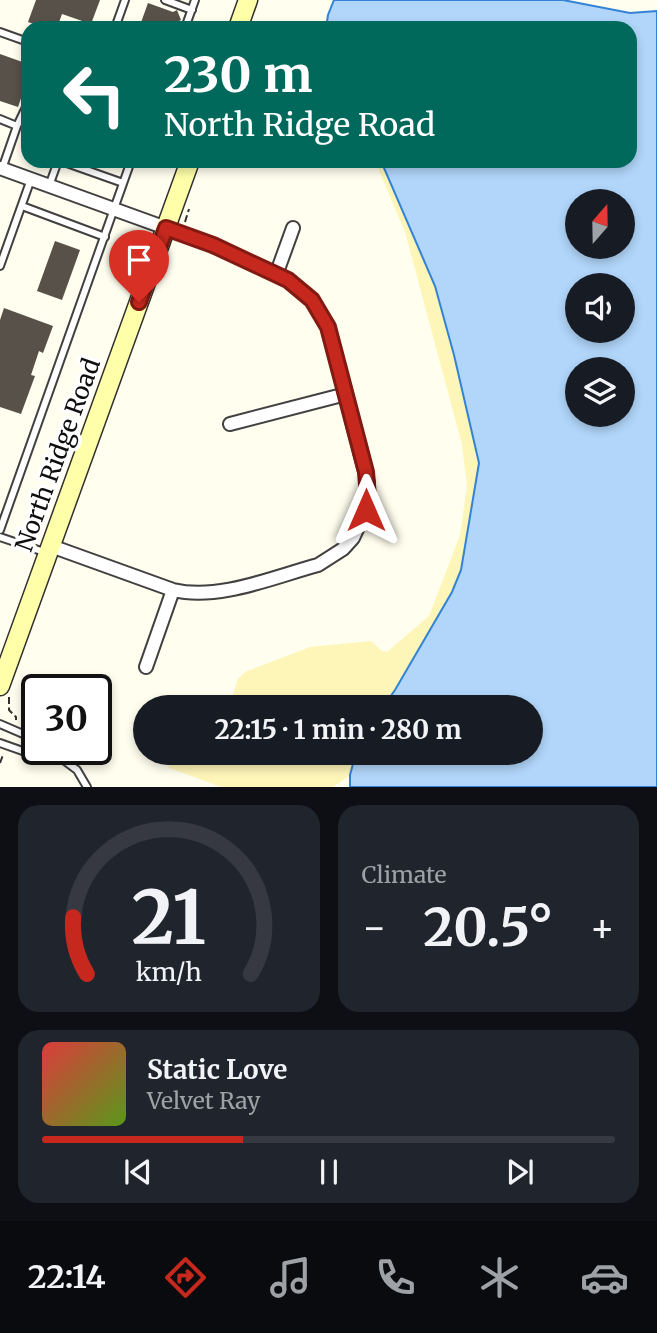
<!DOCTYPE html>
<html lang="en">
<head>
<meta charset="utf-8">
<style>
  body { margin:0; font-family:Merriweather,serif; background:#20242c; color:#f1f3f6; height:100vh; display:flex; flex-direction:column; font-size:26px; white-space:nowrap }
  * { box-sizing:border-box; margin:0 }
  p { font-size:23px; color:#9ea1a6 }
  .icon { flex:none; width:38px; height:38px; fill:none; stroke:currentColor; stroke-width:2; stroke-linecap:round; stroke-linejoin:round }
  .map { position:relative; height:787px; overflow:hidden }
  .sheet { display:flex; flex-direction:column; gap:18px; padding:18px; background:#0d0f14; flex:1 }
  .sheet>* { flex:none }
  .banner { position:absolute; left:21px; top:21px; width:616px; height:147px; border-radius:21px; box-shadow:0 4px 10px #0003; background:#00695c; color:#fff; overflow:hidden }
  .needle { width:46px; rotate:20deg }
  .fabs { position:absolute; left:565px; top:189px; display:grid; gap:14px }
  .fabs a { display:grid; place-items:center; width:70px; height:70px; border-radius:50%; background:#171b24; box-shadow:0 4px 10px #0003; font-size:35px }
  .speed { position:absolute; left:21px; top:674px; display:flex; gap:14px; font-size:35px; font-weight:700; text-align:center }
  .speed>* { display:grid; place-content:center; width:91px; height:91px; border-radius:50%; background:#171b24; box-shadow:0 4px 10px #0003; line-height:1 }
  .speed .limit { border:4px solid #111; border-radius:10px; background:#fff; color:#111 }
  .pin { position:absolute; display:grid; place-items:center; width:60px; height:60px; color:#fff; margin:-72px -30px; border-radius:50% 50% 50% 0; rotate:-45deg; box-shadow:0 0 7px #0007 }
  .pin .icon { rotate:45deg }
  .me { position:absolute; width:77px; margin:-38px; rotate:0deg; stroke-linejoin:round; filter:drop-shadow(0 0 5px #0008) }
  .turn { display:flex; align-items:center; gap:24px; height:147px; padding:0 28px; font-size:32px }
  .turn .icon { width:91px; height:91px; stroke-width:2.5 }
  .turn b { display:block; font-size:49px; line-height:60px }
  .big { font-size:52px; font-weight:700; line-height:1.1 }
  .sheet .card { flex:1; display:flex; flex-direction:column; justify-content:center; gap:10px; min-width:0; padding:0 24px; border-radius:21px; background:#20242c }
  .sheet .dial { align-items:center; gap:0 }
  .dial svg { height:182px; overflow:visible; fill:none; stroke:#363941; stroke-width:7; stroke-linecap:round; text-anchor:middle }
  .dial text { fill:#f1f3f6; stroke:none }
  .song { display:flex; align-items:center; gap:21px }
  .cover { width:84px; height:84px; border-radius:10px; background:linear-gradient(135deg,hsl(0 70% 55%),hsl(90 70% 35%)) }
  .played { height:7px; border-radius:4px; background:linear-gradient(90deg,#c7281d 35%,#363941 35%) }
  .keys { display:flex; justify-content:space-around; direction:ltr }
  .heat { display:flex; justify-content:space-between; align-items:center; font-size:38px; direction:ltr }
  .sheet .tiles { flex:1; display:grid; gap:18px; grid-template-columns:1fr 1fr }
  .card:last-child { grid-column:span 2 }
  .trip { position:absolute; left:133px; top:695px; width:410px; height:70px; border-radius:35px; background:#171b24; box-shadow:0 4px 10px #0003; font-weight:700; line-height:70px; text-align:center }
  .tab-bar { display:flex; height:112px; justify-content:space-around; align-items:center; background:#090b0e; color:#9ea1a6 }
  .tab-bar .icon { width:49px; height:49px }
  .tab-bar .active { color:#c7281d }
  .tab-bar b { font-size:32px; color:#f1f3f6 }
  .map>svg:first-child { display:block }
  .sand { fill:#fef6b9 }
  .water { fill:#b1d6fa; stroke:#3382d5; stroke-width:2; fill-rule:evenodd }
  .building { fill:#58514a }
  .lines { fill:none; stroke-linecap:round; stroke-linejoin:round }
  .service-casing { stroke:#414141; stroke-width:10 }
  .minor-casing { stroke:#414141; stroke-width:16 }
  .secondary-casing { stroke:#303030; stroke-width:21 }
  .path { stroke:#303030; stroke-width:2; stroke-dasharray:7 3.5; stroke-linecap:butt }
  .service { stroke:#fff; stroke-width:6 }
  .minor { stroke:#fff; stroke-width:12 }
  .secondary { stroke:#ffa; stroke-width:18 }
  .route-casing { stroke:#811a13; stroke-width:18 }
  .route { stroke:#c7281d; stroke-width:12 }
  .labels { text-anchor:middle; stroke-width:7; stroke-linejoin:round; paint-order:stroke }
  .street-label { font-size:24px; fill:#0e0e0e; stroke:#fff }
</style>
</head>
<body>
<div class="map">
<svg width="657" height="787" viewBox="0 0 657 787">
  <rect width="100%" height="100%" fill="#fffeef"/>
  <path class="sand" d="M375 161H381L435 286 454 355 479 463 461 569 452 592 395 690 383 707H229L238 679 245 672 310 647 371 641 382 651 387 652 429 616 460 535 467 486 462 445 405 232Z
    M196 753V752L356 753 350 775 333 787H221L167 767Z"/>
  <path class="water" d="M334 0H563L630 13 657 11V787H350V775L356 753 530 752V707H383L395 690 452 592 461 570 479 463 454 355 435 286 381 161H630V28H326L328 15ZM578 201H623V247H578ZM578 285H623V331H578ZM578 369H623V415H578Z"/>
  <path class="building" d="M36 0H100L91 24 62 14 57 28H45L28 22Z
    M148 3 173 12 177 10 181 20 177 22 175 28H139Z
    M0 54 28 64V78L18 107 0 101Z
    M55 241 80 250 62 300 37 291Z
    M4 308 53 326 43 353 39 351 31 375 35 376 21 414 0 407V320Z"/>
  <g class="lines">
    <defs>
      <path id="service" d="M165 0 192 10
        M115 28 125 0
        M185 28 195 0
        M0 32 28 42
        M0 119 17 126
        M61 161 123 183
        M2 169 17 126 28 103
        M49 186 58 161
        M22 206 105 237
        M0 266 31 179
        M0 530 131 161
        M0 537 47 553
        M0 724 37 740
        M0 743 34 755 61 759
        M49 749 77 770 87 787"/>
      <path id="minor" d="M0 168 213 245 288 280 312 300 328 327 368 483 366 510 353 538 343 549 318 565C273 577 219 601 173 590L51 546
        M276 275 293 228
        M230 424 346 394
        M146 667 173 590"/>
      <path id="secondary" d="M238 28 248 0
        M0 686 190 161"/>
    </defs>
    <use href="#service" class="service-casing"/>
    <use href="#minor" class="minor-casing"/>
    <use href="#secondary" class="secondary-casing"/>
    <path class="path" d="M185 222 189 209
      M9 697V710L16 717V720
      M0 763 3 755"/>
    <use href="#service" class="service"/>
    <use href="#minor" class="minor"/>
    <use href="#secondary" class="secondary"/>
  </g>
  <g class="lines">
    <defs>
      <path id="route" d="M139 302 166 228 213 245 288 280 312 300 328 327 366 472 368 497 366 510"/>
    </defs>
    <use href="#route" class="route-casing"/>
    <use href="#route" class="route"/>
  </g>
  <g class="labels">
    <g class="street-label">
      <text transform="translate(58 455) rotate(-70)" y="8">North Ridge Road</text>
    </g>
  </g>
</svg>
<div class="fabs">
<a><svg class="needle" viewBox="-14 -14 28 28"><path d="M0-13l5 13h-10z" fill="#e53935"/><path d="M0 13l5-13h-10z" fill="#9ea1a6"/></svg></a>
<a><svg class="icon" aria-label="sound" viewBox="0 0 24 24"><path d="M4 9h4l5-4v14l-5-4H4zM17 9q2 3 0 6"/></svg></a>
<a><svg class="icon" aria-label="layers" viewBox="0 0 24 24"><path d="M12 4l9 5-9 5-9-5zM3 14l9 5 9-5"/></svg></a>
</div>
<div class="speed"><div class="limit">30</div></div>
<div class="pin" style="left:139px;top:302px;background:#d93025"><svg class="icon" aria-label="arrive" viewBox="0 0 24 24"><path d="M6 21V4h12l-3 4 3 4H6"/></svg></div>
<svg class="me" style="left:366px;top:510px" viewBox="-20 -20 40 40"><path d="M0-17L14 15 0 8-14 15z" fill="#c7281d" stroke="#fff" stroke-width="4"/></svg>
<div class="trip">22:15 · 1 min · 280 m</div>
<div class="banner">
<div class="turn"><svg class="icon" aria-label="left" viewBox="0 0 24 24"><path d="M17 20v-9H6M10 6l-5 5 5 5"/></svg><div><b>230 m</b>North Ridge Road</div></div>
</div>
</div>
<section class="sheet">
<div class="tiles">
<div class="card dial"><svg viewBox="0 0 100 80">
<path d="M14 69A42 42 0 1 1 86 69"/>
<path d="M14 69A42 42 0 0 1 8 44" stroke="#c7281d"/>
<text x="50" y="56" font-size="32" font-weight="700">21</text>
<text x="50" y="72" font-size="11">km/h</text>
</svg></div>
<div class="card"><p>Climate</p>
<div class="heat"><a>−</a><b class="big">20.5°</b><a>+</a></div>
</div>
<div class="card">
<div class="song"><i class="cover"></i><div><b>Static Love</b><p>Velvet Ray</p></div></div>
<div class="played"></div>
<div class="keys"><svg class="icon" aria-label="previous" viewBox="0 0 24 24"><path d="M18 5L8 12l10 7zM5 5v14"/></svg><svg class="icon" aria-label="pause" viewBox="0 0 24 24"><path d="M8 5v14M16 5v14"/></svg><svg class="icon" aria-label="next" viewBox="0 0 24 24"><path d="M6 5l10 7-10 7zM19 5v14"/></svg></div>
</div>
</div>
</section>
<nav class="tab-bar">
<b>22:14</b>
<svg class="icon active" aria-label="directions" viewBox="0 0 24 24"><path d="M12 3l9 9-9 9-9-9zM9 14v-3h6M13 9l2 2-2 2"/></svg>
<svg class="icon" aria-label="music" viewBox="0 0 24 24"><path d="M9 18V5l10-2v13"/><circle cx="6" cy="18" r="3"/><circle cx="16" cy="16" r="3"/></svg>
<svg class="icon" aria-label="phone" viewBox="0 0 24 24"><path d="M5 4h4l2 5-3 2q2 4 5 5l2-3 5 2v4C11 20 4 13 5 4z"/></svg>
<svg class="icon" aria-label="climate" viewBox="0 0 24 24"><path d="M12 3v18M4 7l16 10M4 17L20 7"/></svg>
<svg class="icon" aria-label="car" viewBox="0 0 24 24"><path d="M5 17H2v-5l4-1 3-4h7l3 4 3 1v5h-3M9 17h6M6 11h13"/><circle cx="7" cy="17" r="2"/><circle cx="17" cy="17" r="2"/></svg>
</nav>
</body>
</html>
